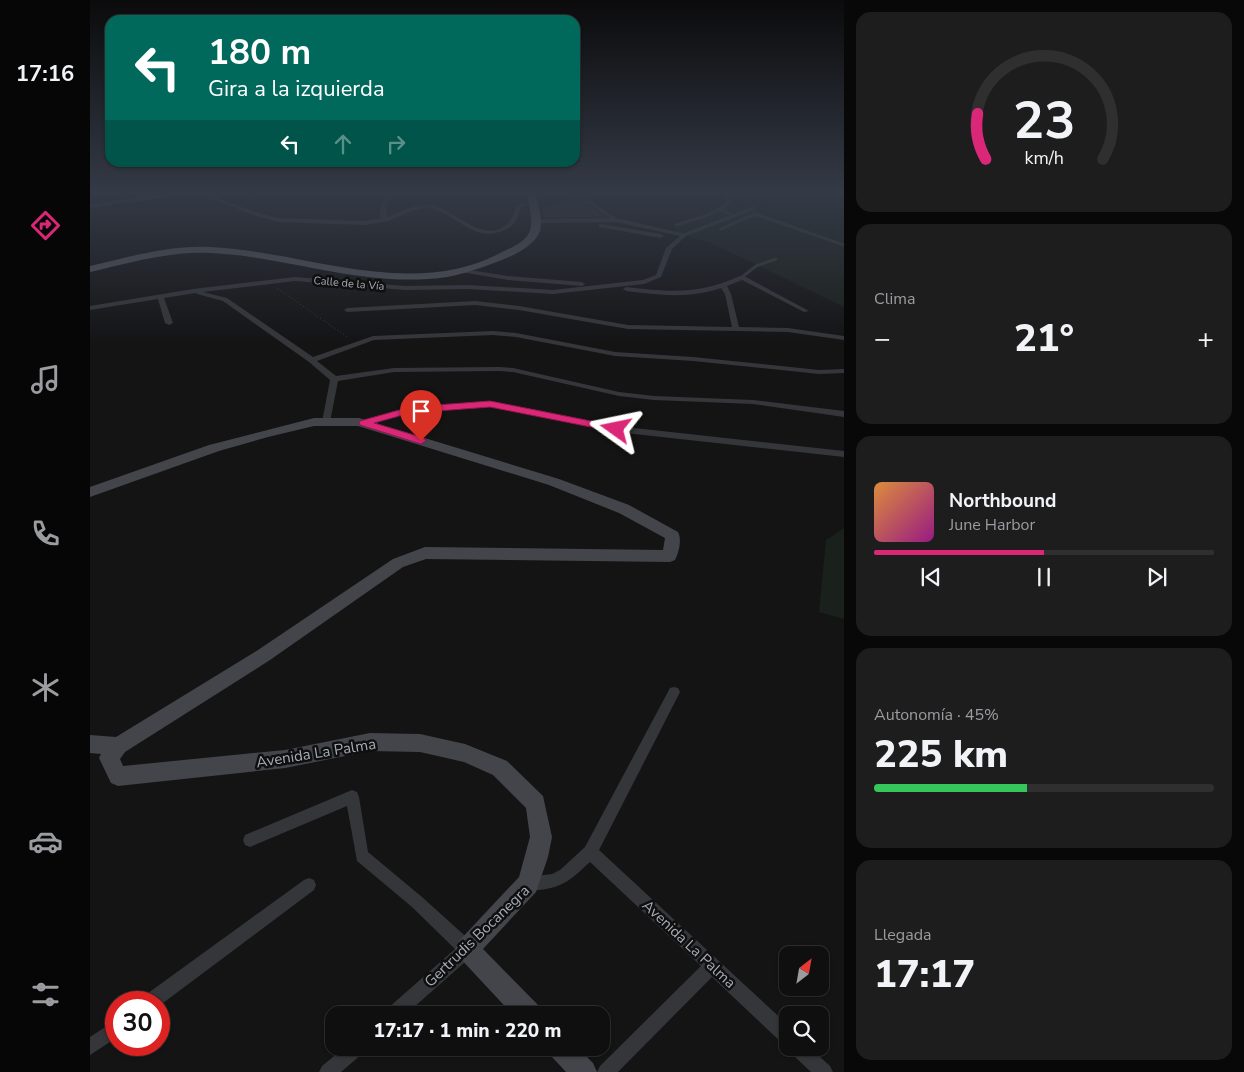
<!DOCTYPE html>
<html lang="es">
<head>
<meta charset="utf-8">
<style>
  body { margin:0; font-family:"Nunito Sans",sans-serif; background:#1d1d1e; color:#f1f3f6; height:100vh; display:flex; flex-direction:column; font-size:19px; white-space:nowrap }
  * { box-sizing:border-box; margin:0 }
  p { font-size:16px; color:#9b9c9f }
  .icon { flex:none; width:28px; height:28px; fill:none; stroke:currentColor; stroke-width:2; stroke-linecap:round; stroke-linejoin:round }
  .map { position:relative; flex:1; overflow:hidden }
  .sheet { display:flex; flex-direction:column; gap:12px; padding:12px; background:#080809; width:400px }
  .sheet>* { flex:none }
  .guide { position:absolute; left:15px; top:15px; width:475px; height:152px; border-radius:15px; box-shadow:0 1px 4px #0004,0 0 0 1px #2f2f30; background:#00695c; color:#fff; overflow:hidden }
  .needle { width:32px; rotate:31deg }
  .fabs { position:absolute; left:689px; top:946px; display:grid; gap:10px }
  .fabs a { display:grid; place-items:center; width:50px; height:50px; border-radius:10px; background:#0f0f10; box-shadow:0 1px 4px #0004,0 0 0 1px #2f2f30; font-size:25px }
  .speed { position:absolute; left:15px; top:991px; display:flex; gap:10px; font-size:25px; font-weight:700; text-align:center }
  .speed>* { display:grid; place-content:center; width:65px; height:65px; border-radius:50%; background:#0f0f10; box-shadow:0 1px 4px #0004,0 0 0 1px #2f2f30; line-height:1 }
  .speed .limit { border:8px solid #d22; background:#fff; color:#111 }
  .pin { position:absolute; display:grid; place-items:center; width:42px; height:42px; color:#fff; margin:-51px -21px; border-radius:50% 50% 50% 0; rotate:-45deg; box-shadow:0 0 5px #0007 }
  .pin .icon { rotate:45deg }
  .me { position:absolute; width:55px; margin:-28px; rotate:282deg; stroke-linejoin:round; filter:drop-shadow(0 0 4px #0008) }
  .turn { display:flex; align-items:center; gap:18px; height:105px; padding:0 20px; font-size:22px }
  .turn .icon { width:65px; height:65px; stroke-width:2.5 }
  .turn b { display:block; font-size:35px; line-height:42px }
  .lanes { display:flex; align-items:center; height:48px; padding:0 20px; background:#0003; justify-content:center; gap:25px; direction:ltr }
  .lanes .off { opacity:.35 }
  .big { font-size:38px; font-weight:800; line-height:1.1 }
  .sheet .widget { flex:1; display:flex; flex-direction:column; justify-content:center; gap:8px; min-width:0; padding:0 18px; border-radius:15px; background:#1d1d1e }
  .sheet .dial { align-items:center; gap:0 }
  .dial svg { height:130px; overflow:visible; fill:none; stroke:#2f2f30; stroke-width:7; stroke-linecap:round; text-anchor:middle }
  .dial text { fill:#f1f3f6; stroke:none }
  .song { display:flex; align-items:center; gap:15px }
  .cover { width:60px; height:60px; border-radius:8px; background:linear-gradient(135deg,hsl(30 70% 55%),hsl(310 70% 35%)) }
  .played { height:5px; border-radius:2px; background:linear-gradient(90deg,#db2777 50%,#2f2f30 50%) }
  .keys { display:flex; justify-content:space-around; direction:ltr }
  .heat { display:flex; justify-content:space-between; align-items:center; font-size:28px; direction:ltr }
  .charge { height:8px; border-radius:4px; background:linear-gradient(90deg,#34c759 45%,#2f2f30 0) }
  .trip { position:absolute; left:235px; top:1006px; width:285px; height:50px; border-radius:15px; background:#0f0f10; box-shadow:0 1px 4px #0004,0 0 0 1px #2f2f30; font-weight:800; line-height:50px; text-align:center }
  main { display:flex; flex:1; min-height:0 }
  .menu { display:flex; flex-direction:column; width:90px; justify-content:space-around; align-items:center; background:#060606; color:#9b9c9f }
  .menu .icon { width:35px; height:35px }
  .menu .on { color:#db2777 }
  .menu b { font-size:22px; color:#f1f3f6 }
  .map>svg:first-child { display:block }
  .green { fill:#1a201b }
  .building { fill:#272729; stroke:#2e2e31 }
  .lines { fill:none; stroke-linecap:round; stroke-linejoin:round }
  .path { stroke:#3b3d41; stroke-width:1; stroke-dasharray:1 2.5; stroke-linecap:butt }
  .lane { stroke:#35363a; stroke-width:3 }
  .street { fill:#35363a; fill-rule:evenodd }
  .secondary { fill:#43454a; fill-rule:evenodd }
  .primary { fill:#515359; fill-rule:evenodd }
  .route { fill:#db2777; stroke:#8e194d }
  .labels { text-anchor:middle; stroke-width:5; stroke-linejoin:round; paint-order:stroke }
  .far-street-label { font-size:11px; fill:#a6acb5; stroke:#0f0f10 }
  .near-street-label { font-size:15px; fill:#a6acb5; stroke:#0f0f10 }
</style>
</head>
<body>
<main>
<nav class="menu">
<b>17:16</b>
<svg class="icon on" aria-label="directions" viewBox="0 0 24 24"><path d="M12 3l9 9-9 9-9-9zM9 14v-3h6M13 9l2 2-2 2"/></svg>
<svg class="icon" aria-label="music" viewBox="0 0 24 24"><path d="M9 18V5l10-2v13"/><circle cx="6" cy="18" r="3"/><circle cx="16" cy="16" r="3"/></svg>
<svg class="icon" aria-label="phone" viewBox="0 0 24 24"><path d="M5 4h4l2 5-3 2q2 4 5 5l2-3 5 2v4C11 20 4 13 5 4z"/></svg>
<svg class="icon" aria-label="climate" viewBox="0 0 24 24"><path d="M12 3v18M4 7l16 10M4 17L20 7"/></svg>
<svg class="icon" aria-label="car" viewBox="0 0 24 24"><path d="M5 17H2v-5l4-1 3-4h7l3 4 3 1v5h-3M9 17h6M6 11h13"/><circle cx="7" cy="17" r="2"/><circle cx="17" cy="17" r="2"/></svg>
<svg class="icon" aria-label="filters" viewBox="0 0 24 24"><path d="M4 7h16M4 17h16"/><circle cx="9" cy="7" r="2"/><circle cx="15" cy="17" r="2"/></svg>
</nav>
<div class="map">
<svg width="754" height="1072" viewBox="0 0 754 1072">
  <rect width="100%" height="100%" fill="#141415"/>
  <path class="green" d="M631 193H754V307L621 243 594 235 582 228 649 201Z
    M754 528V619L729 612 736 540Z"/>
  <path class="building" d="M494 196 498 199 496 201 497 205 514 216 455 217 453 209Z"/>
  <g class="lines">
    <path class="path" d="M187 288 259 338"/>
    <path class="lane" d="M499 202 526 220
      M630 209 644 216
      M586 225C605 219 624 215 640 202L633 193
      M631 229 665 214 754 245
      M594 235 664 208
      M652 277 666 266 686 259"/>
    <path class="street" d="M82 193H106L0 208V204Z
      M106 193H114L168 213 188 218 275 221 292 218 290 216 291 203 301 193H307L297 203V217C311 212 330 201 345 206 368 213 396 246 419 222 423 218 424 210 427 205L435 203 438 205 431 207C426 222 425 227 409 232 382 241 365 213 341 208 329 206 311 216 300 220L299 221 275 225 188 222 164 215Z
      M526 218 596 234V236L582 249 571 277 554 284 463 294 378 289 315 290 205 281 113 292 137 298 223 357 283 336 403 331 426 333 525 352 603 357 729 370 754 369V373L729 374 603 361 525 356 426 337 403 335 284 340 227 361 246 376 304 368 409 367 423 368 529 392 564 396 663 400 754 411V417L663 404 564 400 529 396 423 372 409 371 304 372 248 381 240 422 236 425 232 422 240 380 219 362 133 301 107 294 106 293 74 298 83 323 79 325 75 323 68 299 0 310V306L103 289 205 277 315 286 378 285 463 290 553 280 566 275 576 248 590 236 526 222 445 223 442 221 445 219Z
      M511 224 571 234 574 236 571 238 509 227V225Z
      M373 269 418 276 492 282 495 284 492 286 418 280 371 272V270Z
      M650 276H654L719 311 714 312 652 280 637 286 641 294 649 327 698 328 754 336V340L698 332 538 329 429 310 385 305 257 312 254 310 257 308 385 301 429 306 538 325 642 327 635 294 631 288C600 299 568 295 536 291L533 289 536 287C580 292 608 295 650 276Z
      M400 401 526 426 754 451V457L526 432 400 407 320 413 274 426 270 423 271 421 320 407Z
      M584 687 588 688 590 692 588 696 509 850 698 1025V1045L692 1043 622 977 528 1072H507L510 1066 611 966 500 862C481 879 475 887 449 890 443 891 438 892 433 889L431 884 433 879 438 877 462 874 470 870 495 847 580 688Z
      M262 790 267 792 269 797 278 852 332 897 383 943 385 949 383 955 315 1015H295L297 1009 365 949 322 907 267 861 257 806 160 847 155 845 153 840 155 835Z
      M219 878 224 880 226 885 224 890 69 1006V1002H52L54 996 214 880Z
      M26 1020V1038L0 1055V1037Z
      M254 1048H274L272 1054 251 1072H229L232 1066Z
      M700 1048H720L740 1066 743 1072H721L702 1054Z"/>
    <path class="secondary" d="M224 418H269L469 479 539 505 588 532C592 539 589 553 585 560L580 562 336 559 313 567 180 660 35 752 30 759 33 766 195 750 280 733 330 734 375 744 417 761 453 796 462 837 458 857 446 892 393 949 449 1006 452 1015H423L369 957 365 949 369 941 429 877 440 837 436 808 403 775 374 762 330 752 280 751 195 768 28 786 21 783 9 758 11 754 0 753V735L26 737 168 650 303 559 335 547 573 550 575 538 529 513 459 485 268 426H224L178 437 129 451 0 497V487L119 445Z
      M458 1048H488L503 1063 507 1072H476L462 1057Z"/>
    <path class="primary" d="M437 193H445C448 204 453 219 450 231 445 245 425 255 412 260 388 269 364 278 338 279 264 284 193 256 120 253 79 251 39 263 0 272V266C39 257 79 245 120 247 216 251 322 302 414 251 423 247 437 241 440 230 444 219 438 204 437 193Z"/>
  </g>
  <linearGradient id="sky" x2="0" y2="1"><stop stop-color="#0b0b0c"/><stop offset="0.56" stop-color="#343a46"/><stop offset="1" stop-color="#343a46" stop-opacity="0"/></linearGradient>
  <rect width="754" height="343" fill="url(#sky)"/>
  <path class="route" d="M400 401 526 426 530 429 526 432 400 407 320 413 284 423 334 438 336 441 331 444 270 425 269 423 270 421 320 407Z"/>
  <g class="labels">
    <g class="far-street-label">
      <text transform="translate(259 283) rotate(5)" y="4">Calle de la Vía</text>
    </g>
    <g class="near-street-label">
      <text transform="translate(226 753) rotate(-9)" y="5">Avenida La Palma</text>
      <text transform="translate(387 936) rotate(-44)" y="5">Gertrudis Bocanegra</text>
      <text transform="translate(599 944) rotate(43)" y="5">Avenida La Palma</text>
    </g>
  </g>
</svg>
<div class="fabs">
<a><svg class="needle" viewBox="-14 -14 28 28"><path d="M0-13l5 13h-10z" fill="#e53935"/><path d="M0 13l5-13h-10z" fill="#9b9c9f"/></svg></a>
<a><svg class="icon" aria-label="search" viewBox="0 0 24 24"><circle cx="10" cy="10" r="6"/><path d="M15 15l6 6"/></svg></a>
</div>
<div class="speed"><div class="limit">30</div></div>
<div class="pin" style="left:331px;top:441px;background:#d93025"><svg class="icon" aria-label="arrive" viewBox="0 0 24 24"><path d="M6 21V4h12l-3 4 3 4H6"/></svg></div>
<svg class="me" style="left:526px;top:429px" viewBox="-20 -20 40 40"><path d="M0-17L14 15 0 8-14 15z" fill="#db2777" stroke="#fff" stroke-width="4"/></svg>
<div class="trip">17:17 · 1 min · 220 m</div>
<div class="guide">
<div class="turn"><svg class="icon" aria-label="left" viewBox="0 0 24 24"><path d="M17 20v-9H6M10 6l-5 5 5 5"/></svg><div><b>180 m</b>Gira a la izquierda</div></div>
<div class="lanes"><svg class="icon" aria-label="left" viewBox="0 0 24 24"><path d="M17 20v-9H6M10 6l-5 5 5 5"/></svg><svg class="icon off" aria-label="ahead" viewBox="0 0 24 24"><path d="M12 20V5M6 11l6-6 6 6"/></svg><svg class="icon off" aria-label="right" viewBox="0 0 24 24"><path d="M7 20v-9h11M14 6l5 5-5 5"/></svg></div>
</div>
</div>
<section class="sheet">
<div class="widget dial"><svg viewBox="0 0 100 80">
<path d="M14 69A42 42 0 1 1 86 69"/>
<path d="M14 69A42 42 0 0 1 9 41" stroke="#db2777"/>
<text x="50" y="56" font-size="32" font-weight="700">23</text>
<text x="50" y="72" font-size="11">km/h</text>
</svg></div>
<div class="widget"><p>Clima</p>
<div class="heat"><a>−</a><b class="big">21°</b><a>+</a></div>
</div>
<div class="widget">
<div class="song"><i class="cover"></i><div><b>Northbound</b><p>June Harbor</p></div></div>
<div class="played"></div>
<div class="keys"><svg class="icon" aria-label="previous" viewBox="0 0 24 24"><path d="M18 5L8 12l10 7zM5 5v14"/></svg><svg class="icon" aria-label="pause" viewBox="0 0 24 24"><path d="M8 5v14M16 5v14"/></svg><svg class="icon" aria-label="next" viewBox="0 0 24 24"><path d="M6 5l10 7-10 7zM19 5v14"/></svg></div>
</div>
<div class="widget"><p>Autonomía · 45%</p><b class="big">225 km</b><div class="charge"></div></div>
<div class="widget"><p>Llegada</p><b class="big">17:17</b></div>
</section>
</main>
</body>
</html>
